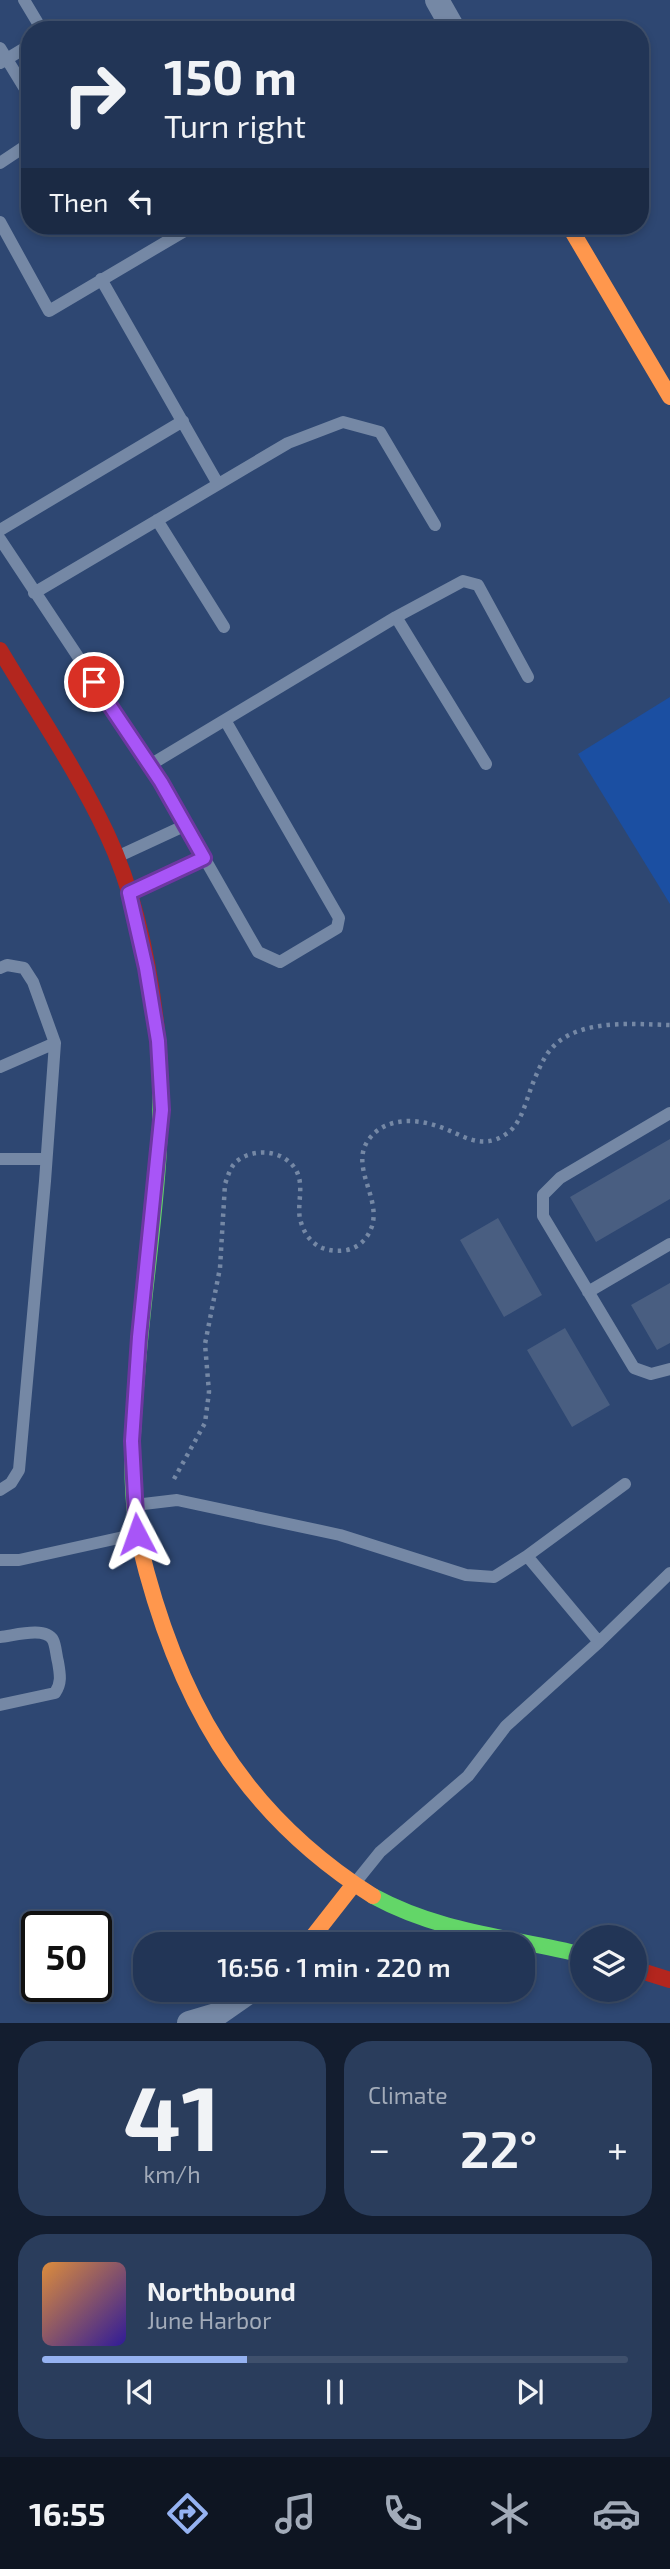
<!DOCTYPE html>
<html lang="en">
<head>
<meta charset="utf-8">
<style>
  body { margin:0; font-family:"Exo 2",sans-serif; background:#2a3d5c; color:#f1f3f6; height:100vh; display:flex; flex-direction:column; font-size:26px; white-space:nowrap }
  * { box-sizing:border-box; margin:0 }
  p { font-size:23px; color:#a2abb9 }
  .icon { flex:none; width:38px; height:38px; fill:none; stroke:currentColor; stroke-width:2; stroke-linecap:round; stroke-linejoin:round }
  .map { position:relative; height:2023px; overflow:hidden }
  .sheet { display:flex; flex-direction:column; gap:18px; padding:18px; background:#131d2f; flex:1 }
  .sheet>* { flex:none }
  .banner { position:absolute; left:21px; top:21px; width:628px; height:214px; border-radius:28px; box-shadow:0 4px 10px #0003,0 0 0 2px #3f506c; background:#223556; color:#f1f3f6; overflow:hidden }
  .buttons { position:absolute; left:570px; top:1925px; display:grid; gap:14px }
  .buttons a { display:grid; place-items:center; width:77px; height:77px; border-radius:50%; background:#223556; box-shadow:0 4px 10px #0003,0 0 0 2px #3f506c; font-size:35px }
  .speed { position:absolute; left:21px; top:1911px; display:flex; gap:14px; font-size:35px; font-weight:700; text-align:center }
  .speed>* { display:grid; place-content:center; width:91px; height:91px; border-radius:50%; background:#223556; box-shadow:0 4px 10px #0003,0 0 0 2px #3f506c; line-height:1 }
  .speed .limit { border:4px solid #111; border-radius:10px; background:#fff; color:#111 }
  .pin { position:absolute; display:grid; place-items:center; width:60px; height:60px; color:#fff; margin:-30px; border:4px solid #fff; border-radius:50%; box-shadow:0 2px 7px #0007 }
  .me { position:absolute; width:77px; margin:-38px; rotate:356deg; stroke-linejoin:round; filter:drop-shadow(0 0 5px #0008) }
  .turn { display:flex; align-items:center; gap:24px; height:147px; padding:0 28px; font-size:32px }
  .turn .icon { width:91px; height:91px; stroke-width:2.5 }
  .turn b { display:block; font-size:49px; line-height:60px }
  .then { display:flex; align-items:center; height:66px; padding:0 28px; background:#0003; gap:14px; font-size:26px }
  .big { font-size:52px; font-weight:600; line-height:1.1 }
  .sheet .tile { flex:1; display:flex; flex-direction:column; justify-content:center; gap:10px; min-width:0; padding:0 24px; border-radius:28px; background:#2a3d5c }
  .sheet .dial { align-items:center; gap:0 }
  .dial b { font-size:91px; line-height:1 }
  .song { display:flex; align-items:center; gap:21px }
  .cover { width:84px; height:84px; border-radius:10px; background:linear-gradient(135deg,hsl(30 70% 55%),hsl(250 70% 35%)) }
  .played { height:7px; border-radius:4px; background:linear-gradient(90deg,#95b2f1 35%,#3f506c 35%) }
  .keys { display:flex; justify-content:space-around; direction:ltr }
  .heat { display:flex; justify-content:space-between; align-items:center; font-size:38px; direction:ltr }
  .sheet .tiles { flex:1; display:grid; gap:18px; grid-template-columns:1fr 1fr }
  .tile:last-child { grid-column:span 2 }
  .trip { position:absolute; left:133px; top:1932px; width:402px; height:70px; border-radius:28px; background:#223556; box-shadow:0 4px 10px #0003,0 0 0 2px #3f506c; font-weight:600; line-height:70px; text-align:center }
  .menu { display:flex; height:112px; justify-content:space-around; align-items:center; background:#0e1522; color:#a2abb9 }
  .menu .icon { width:49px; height:49px }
  .menu .active { color:#95b2f1 }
  .menu b { font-size:32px; color:#f1f3f6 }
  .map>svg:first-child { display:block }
  .green { fill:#1b4fa2 }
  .building { fill:#495e81 }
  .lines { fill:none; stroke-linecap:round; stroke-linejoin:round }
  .path { stroke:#7588a5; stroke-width:4.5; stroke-dasharray:3.5 5; stroke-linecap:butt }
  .lane { stroke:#7588a5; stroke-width:12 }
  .street { stroke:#7588a5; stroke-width:24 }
  .fast { stroke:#63d668; stroke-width:16 }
  .slow { stroke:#ff974d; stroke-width:16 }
  .jam { stroke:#b3261e; stroke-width:16 }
  .route-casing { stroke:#6d37a1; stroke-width:18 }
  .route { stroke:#a855f7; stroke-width:12 }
</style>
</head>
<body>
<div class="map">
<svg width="670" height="2023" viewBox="0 0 670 2023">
  <rect width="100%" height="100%" fill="#2e4772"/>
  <path class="green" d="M670 697V904L578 754Z"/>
  <path class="building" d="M670 1139V1199L596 1242 570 1197Z
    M498 1218 542 1295 504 1317 460 1240Z
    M670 1283V1343L657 1350 631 1305Z
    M565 1328 610 1405 572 1427 527 1350Z"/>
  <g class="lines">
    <path class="path" d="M174 1479 205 1423 209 1392 205 1344 220 1268 225 1184C228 1176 230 1167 237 1161 255 1147 286 1150 297 1172 304 1187 297 1204 300 1219 306 1243 323 1254 347 1250 360 1247 368 1238 372 1226 381 1197 349 1166 369 1139 385 1118 414 1118 437 1126 461 1133 480 1152 506 1134 519 1126 524 1108 529 1094 533 1082 538 1070 544 1059 567 1017 629 1024 670 1025"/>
    <path class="lane" d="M24 0 42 30
      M0 48 30 97
      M0 63 30 45
      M0 163 30 143
      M0 222 49 311 193 226
      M101 279 218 484
      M157 520 224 627
      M0 530 183 421
      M0 539 161 782 258 952 280 962 337 928 339 918 225 720
      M34 593 288 443 343 422 380 432 435 525
      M396 617 486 764
      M150 765 396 617 463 581 478 585 528 677
      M119 856 186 825
      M129 893 204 858
      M0 968 7 965 24 968 33 982 55 1043 45 1181 19 1470 11 1483 0 1490
      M0 1067 55 1043
      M670 1113 560 1178 543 1195V1216L634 1368 651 1374 670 1369
      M0 1159H46
      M588 1292 670 1244
      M135 1505 177 1500 340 1535 466 1575 494 1577 527 1556 599 1642 506 1726 468 1776 380 1852 355 1883
      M527 1556 625 1484
      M0 1560H19L137 1534
      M0 1637C13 1636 45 1626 53 1640 56 1646 56 1655 58 1662 60 1674 62 1683 55 1693L0 1705
      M599 1642 670 1573"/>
    <path class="street" d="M437 0 454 30
      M189 2023 216 2015 252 1990"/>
    <path class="fast" d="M139 1542C129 1489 132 1430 137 1376 145 1265 168 1153 158 1040
      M373 1896C441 1933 510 1937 583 1955"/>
    <path class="slow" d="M569 226 670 397
      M139 1542C175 1694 238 1811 373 1896
      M307 1944 354 1884"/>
    <path class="jam" d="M0 650C36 711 77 770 107 834 137 898 151 971 158 1040
      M635 1969 670 1980"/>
  </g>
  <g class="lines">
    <defs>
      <path id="route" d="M94 682 161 782 204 858 129 893 146 968 158 1041 162 1110 139 1337 132 1441 137 1534"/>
    </defs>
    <use href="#route" class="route-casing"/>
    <use href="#route" class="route"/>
  </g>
</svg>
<div class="buttons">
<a><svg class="icon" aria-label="layers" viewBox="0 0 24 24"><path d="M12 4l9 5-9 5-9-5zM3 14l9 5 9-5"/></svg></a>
</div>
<div class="speed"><div class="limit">50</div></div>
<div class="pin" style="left:94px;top:682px;background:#d93025"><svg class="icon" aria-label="arrive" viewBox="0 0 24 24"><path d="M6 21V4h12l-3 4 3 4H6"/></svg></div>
<svg class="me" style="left:137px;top:1534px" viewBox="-20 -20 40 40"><path d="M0-17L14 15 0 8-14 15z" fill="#a855f7" stroke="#fff" stroke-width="4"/></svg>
<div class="trip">16:56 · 1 min · 220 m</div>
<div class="banner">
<div class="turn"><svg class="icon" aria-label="right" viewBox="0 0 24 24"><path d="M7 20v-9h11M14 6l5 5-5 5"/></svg><div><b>150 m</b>Turn right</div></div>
<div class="then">Then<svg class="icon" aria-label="left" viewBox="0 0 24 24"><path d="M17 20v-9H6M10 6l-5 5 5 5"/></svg></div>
</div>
</div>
<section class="sheet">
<div class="tiles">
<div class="tile dial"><b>41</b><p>km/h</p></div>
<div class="tile"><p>Climate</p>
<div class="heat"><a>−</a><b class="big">22°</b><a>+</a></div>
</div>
<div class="tile">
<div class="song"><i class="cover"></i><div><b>Northbound</b><p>June Harbor</p></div></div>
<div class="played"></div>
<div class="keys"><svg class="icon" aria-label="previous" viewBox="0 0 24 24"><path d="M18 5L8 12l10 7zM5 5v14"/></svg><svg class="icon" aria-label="pause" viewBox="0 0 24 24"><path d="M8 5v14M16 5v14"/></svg><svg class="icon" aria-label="next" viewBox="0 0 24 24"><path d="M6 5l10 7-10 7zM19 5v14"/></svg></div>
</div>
</div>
</section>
<nav class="menu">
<b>16:55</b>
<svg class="icon active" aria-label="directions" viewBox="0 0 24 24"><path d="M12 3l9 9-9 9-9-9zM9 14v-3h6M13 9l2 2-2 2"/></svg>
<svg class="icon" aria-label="music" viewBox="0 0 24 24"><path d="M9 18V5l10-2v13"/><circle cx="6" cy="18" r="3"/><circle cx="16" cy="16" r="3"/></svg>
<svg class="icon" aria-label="phone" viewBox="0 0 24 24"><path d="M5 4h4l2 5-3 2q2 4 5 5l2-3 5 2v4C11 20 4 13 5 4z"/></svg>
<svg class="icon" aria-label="climate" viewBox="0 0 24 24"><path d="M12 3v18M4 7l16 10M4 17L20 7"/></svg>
<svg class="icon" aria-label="car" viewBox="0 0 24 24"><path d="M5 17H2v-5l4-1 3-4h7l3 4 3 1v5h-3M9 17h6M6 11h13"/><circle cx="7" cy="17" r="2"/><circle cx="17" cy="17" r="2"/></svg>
</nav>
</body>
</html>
